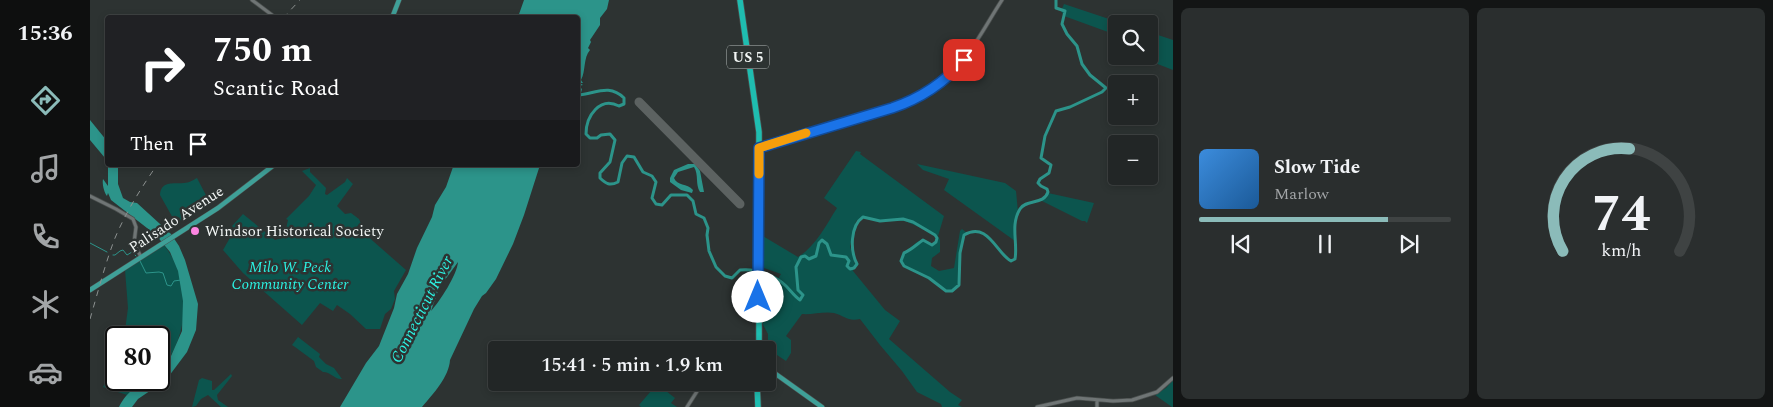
<!DOCTYPE html>
<html lang="en">
<head>
<meta charset="utf-8">
<style>
  body { margin:0; font-family:Spectral,serif; background:#2a2e2e; color:#f1f3f6; height:100vh; display:flex; flex-direction:column; font-size:19px; white-space:nowrap }
  * { box-sizing:border-box; margin:0 }
  p { font-size:16px; color:#a2a5a7 }
  .icon { flex:none; width:28px; height:28px; fill:none; stroke:currentColor; stroke-width:2; stroke-linecap:round; stroke-linejoin:round }
  .map { position:relative; flex:1; overflow:hidden }
  .panel { display:flex; flex-direction:column; gap:8px; padding:8px; background:#131515; width:600px }
  .panel>* { flex:none }
  .banner { position:absolute; left:15px; top:15px; width:475px; height:152px; border-radius:5px; box-shadow:0 2px 8px #0003,0 0 0 1px #3f4343; background:#202124; color:#fff; overflow:hidden }
  .controls { position:absolute; left:1018px; top:15px; display:grid; gap:10px }
  .controls a { display:grid; place-items:center; width:50px; height:50px; border-radius:5px; background:#222626; box-shadow:0 2px 8px #0003,0 0 0 1px #3f4343; font-size:25px }
  .speed { position:absolute; left:15px; top:326px; display:flex; gap:10px; font-size:25px; font-weight:700; text-align:center }
  .speed>* { display:grid; place-content:center; width:65px; height:65px; border-radius:50%; background:#222626; box-shadow:0 2px 8px #0003,0 0 0 1px #3f4343; line-height:1 }
  .speed .limit { border:2px solid #111; border-radius:8px; background:#fff; color:#111 }
  .pin { position:absolute; display:grid; place-items:center; width:42px; height:42px; color:#fff; margin:-21px; border-radius:10px; box-shadow:0 2px 8px #0006 }
  .me { position:absolute; width:55px; margin:-28px; rotate:0deg; stroke-linejoin:round; filter:drop-shadow(0 0 4px #0008) }
  .turn { display:flex; align-items:center; gap:18px; height:105px; padding:0 25px; font-size:22px }
  .turn .icon { width:65px; height:65px; stroke-width:2.5 }
  .turn b { display:block; font-size:35px; line-height:42px }
  .then { display:flex; align-items:center; height:48px; padding:0 25px; background:#0003; gap:10px; font-size:19px }
  .panel .tile { flex:1; display:flex; flex-direction:column; justify-content:center; gap:8px; min-width:0; padding:0 18px; border-radius:8px; background:#2a2e2e }
  .panel .dial { align-items:center; gap:0 }
  .dial svg { height:130px; overflow:visible; fill:none; stroke:#3f4343; stroke-width:7; stroke-linecap:round; text-anchor:middle }
  .dial text { fill:#f1f3f6; stroke:none }
  .song { display:flex; align-items:center; gap:15px }
  .cover { width:60px; height:60px; border-radius:8px; background:linear-gradient(135deg,hsl(210 70% 55%),hsl(210 70% 35%)) }
  .played { height:5px; border-radius:2px; background:linear-gradient(90deg,#8bbbb9 75%,#3f4343 75%) }
  .keys { display:flex; justify-content:space-around; direction:ltr }
  .panel .tiles { flex:1; display:grid; gap:8px; grid-template-columns:repeat(2,1fr) }
  .trip { position:absolute; left:398px; top:341px; width:288px; height:50px; border-radius:5px; background:#222626; box-shadow:0 2px 8px #0003,0 0 0 1px #3f4343; font-weight:600; line-height:50px; text-align:center }
  main { display:flex; flex:1; min-height:0 }
  .tab-bar { display:flex; flex-direction:column; width:90px; justify-content:space-around; align-items:center; background:#0e0f0f; color:#a2a5a7 }
  .tab-bar .icon { width:35px; height:35px }
  .tab-bar .active { color:#8bbbb9 }
  .tab-bar b { font-size:22px; color:#f1f3f6 }
  .map>svg:first-child { display:block }
  .green { fill:#0c554e }
  .water { fill:#2c948a; fill-rule:evenodd }
  .lines { fill:none; stroke-linecap:round; stroke-linejoin:round }
  .stream { stroke:#2c948a; stroke-width:1 }
  .river { stroke:#2c948a; stroke-width:3 }
  .runway { stroke:#5c6261; stroke-width:9 }
  .minor-casing { stroke:#4b504f; stroke-width:4.5 }
  .major-casing { stroke:#4b504f; stroke-width:5.5 }
  .highway-casing { stroke:#4b504f; stroke-width:7 }
  .minor { stroke:#6f7575; stroke-width:3 }
  .major { stroke:#3fa098; stroke-width:4.5 }
  .highway { stroke:#1fbdb0; stroke-width:5.5 }
  .rail { stroke:#8c9190; stroke-width:1; stroke-dasharray:6 6; stroke-linecap:butt }
  .route-casing { stroke:#114b97; stroke-width:12 }
  .route { stroke:#1a73e8; stroke-width:9 }
  .slow { stroke:#f59e0b; stroke-width:9 }
  .poi-dot { fill:#fd86e2; stroke:#2d3332; stroke-width:2 }
  .labels { text-anchor:middle; stroke-width:5; stroke-linejoin:round; paint-order:stroke }
  .shield { fill:#2d3332; stroke:#b7bcba; stroke-width:1 }
  .shield-label { font-size:14px; font-weight:bold; fill:#f2f6f5 }
  .street-label { font-size:15px; fill:#f2f6f5; stroke:#2d3332 }
  .poi-label { font-size:15px; fill:#f2f6f5; stroke:#2d3332; text-anchor:start }
  .park-label { font-size:15px; font-style:italic; fill:#2af2e2; stroke:#2d3332 }
  .water-label { font-size:16px; font-style:italic; fill:#2cf3e3; stroke:#2d3332 }
</style>
</head>
<body>
<main>
<nav class="tab-bar">
<b>15:36</b>
<svg class="icon active" aria-label="directions" viewBox="0 0 24 24"><path d="M12 3l9 9-9 9-9-9zM9 14v-3h6M13 9l2 2-2 2"/></svg>
<svg class="icon" aria-label="music" viewBox="0 0 24 24"><path d="M9 18V5l10-2v13"/><circle cx="6" cy="18" r="3"/><circle cx="16" cy="16" r="3"/></svg>
<svg class="icon" aria-label="phone" viewBox="0 0 24 24"><path d="M5 4h4l2 5-3 2q2 4 5 5l2-3 5 2v4C11 20 4 13 5 4z"/></svg>
<svg class="icon" aria-label="climate" viewBox="0 0 24 24"><path d="M12 3v18M4 7l16 10M4 17L20 7"/></svg>
<svg class="icon" aria-label="car" viewBox="0 0 24 24"><path d="M5 17H2v-5l4-1 3-4h7l3 4 3 1v5h-3M9 17h6M6 11h13"/><circle cx="7" cy="17" r="2"/><circle cx="17" cy="17" r="2"/></svg>
</nav>
<div class="map">
<svg width="1083" height="407" viewBox="0 0 1083 407">
  <rect width="100%" height="100%" fill="#2d3332"/>
  <path class="green" d="M974 4 1034 24H1026V45L1018 32 974 16 971 11Z
    M1059 32 1083 40V70L1047 56H1059Z
    M766 151 771 152 770 154 854 216 848 236 850 240V252L842 258 841 266 849 271 864 268 870 231 872 229 877 233C863 249 876 278 865 288 863 290 860 291 858 292L838 277 817 268 811 260 813 255C819 251 826 239 834 240 839 241 841 244 846 244L848 240 845 234 815 221H796L771 218 766 221 760 246 765 264 763 271 795 310 810 321 799 339 860 392 872 400 868 405 872 407H852L851 404 827 392 812 371 790 345 770 319C758 322 755 316 744 313 734 311 722 315 712 314L696 336 701 340V353L696 361 684 353 676 364V353L679 349 685 352 687 349 678 343V334L671 321 674 303H672L674 283 688 279 691 274 674 268 671 235 708 257C726 246 736 225 747 208L734 198Z
    M827 164 915 183 926 191 928 212 924 225 925 241 854 190 859 179 833 170Z
    M220 168V172L236 188 235 194 237 195 255 182 257 178 263 184 247 206 255 214 261 213 269 219 271 224 268 225 267 227 316 270 304 291 305 299 301 309 295 314 290 329H276L260 314 247 305 243 311 230 303 212 325 153 273 133 250 145 229 142 226 153 214 185 240 198 236 200 237 201 233 196 229 198 220 196 219 219 196 226 185 212 171Z
    M107 178 118 199 99 207 102 214 91 221 89 217 84 220 70 195C71 180 84 184 94 183 99 183 103 180 107 178Z
    M958 193 1004 203 997 223 995 221H992L950 200 957 198Z
    M74 245C103 282 100 337 69 372V338H34L38 308 35 270Z
    M208 337 230 354 229 357 236 364 244 368 252 379C245 380 241 372 233 372L226 367 224 361 205 347 202 345Z
    M26 361V380H58L47 386 37 395 13 387Z
    M141 374 142 376 127 395 128 400 138 407H131L118 395 111 399 106 406 102 407 109 380 112 378 122 381V390H124Z
    M1083 380V407H1082L1065 395 1076 388Z
    M567 384 585 398 581 403 587 407H551L549 405Z"/>
  <path class="water" d="M434 0H519L517 9 510 18V25L500 40 501 42 498 48 500 50C493 58 496 71 491 80L493 83H490L493 85 489 86 492 89 488 104V18L428 17Z
    M0 120 17 141V164L15 158 0 140Z
    M598 164H605L610 171 614 192H610C605 184 609 175 604 167L588 172 584 178C587 186 597 183 603 190L602 193 591 190 580 182V178L584 170Z
    M18 165H28V184L33 198 40 202 47 203 81 234 89 246 95 260 108 304 106 330 97 352 76 380 48 399 42 407H29C37 391 51 380 69 380V372L81 356 92 331 93 301 88 271 80 252 66 235 21 200 18 193 17 196C14 192 12 184 13 179L18 186Z
    M366 165H450L434 215 423 244 406 279 396 293 392 296 384 309 360 360C359 377 343 394 332 407H250L276 363 289 346 304 308 307 294 318 274 327 248 342 217 345 205 356 187 363 167ZM368 262C367 275 350 301 341 311L349 288Z"/>
  <g class="lines">
    <path class="stream" d="M0 243 17 252
      M23 255H25L30 251 33 250 37 255 42 252 46 256
      M50 261 56 273 69 272 73 273 77 285 81 286 84 281 91 280"/>
    <path class="river" d="M488 95C505 94 519 83 534 98V104L529 106C510 96 496 116 496 134L500 138H507L511 135 520 134 525 140 520 162 510 173V178C516 184 520 186 528 182L532 163 537 156 544 157 553 172 562 176 566 182 562 198 566 204 572 205 581 195H597L603 201 606 214 614 218 618 228 617 235 619 251 626 267 635 276 642 278 650 270C665 268 685 275 696 286 701 291 704 296 710 300L713 295 708 290 706 267 711 257 715 256 719 259 726 256 729 243 732 240 737 244 741 255 756 257 759 261 757 266 760 269 764 268 767 264C760 251 760 226 773 217L790 221 813 219 823 222 845 235 847 238 846 242 842 245 833 240C826 245 821 250 814 253L811 261 814 266 839 278 856 291H862L869 285 870 253 874 235C898 221 906 253 921 261L925 259C928 243 920 225 930 209 936 199 954 205 958 192L957 189 951 186 948 183 950 179 959 173 961 165 951 158 955 136 966 111 980 107 1012 92 1016 88 1000 75 992 64 987 46 977 34 972 24 975 11 966 8V0"/>
    <path class="runway" d="M549 102 650 204"/>
    <defs>
      <path id="minor" d="M162 0 186 18
        M669 147 802 108C827 99 855 83 872 62 887 43 899 20 912 0
        M0 196 26 209 43 219 46 227 44 243 51 257
        M635 350 641 342 652 350
        M1007 400V407
        M597 407 613 382
        M947 407 987 398 1023 401 1042 400 1067 392 1083 378"/>
      <path id="major" d="M302 18 309 0
        M0 290 128 208 184 165
        M676 367 732 407"/>
      <path id="highway" d="M650 0 669 132V350
        M667 382 668 407"/>
    </defs>
    <use href="#minor" class="minor-casing"/>
    <use href="#major" class="major-casing"/>
    <use href="#highway" class="highway-casing"/>
    <use href="#minor" class="minor"/>
    <use href="#major" class="major"/>
    <use href="#highway" class="highway"/>
    <path class="rail" d="M193 18 210 0
      M0 319C8 292 15 264 25 238 36 212 51 188 67 165"/>
  </g>
  <g class="lines">
    <defs>
      <path id="route" d="M668 297 669 148 802 108C829 99 855 82 874 60"/>
    </defs>
    <use href="#route" class="route-casing"/>
    <use href="#route" class="route"/>
    <path class="slow" d="M669 174V148L716 133"/>
  </g>
  <circle class="poi-dot" cx="105" cy="231" r="5"/>
  <g class="labels">
    <rect class="shield" x="637" y="45.5" width="42" height="23" rx="4"/>
    <g class="shield-label">
      <text x="658" y="62">US 5</text>
    </g>
    <g class="street-label">
      <text transform="translate(86 219) rotate(-33)" y="5">Palisado Avenue</text>
    </g>
    <g class="poi-label">
      <text x="115" y="236">Windsor Historical Society</text>
    </g>
    <g class="park-label">
      <text x="200" y="272">Milo W. Peck<tspan x="200" dy="17">Community Center</tspan></text>
    </g>
    <g class="water-label">
      <text transform="translate(331 309) rotate(-63)" y="6">Connecticut River</text>
    </g>
  </g>
</svg>
<div class="controls">
<a><svg class="icon" aria-label="search" viewBox="0 0 24 24"><circle cx="10" cy="10" r="6"/><path d="M15 15l6 6"/></svg></a>
<a>+</a>
<a>−</a>
</div>
<div class="speed"><div class="limit">80</div></div>
<div class="pin" style="left:874px;top:60px;background:#d93025"><svg class="icon" aria-label="arrive" viewBox="0 0 24 24"><path d="M6 21V4h12l-3 4 3 4H6"/></svg></div>
<svg class="me" style="left:668px;top:297px" viewBox="-20 -20 40 40"><circle r="19" fill="#fff"/><path d="M0-13L10 11 0 6-10 11z" fill="#1a73e8"/></svg>
<div class="trip">15:41 · 5 min · 1.9 km</div>
<div class="banner">
<div class="turn"><svg class="icon" aria-label="right" viewBox="0 0 24 24"><path d="M7 20v-9h11M14 6l5 5-5 5"/></svg><div><b>750 m</b>Scantic Road</div></div>
<div class="then">Then<svg class="icon" aria-label="arrive" viewBox="0 0 24 24"><path d="M6 21V4h12l-3 4 3 4H6"/></svg></div>
</div>
</div>
<section class="panel">
<div class="tiles">
<div class="tile">
<div class="song"><i class="cover"></i><div><b>Slow Tide</b><p>Marlow</p></div></div>
<div class="played"></div>
<div class="keys"><svg class="icon" aria-label="previous" viewBox="0 0 24 24"><path d="M18 5L8 12l10 7zM5 5v14"/></svg><svg class="icon" aria-label="pause" viewBox="0 0 24 24"><path d="M8 5v14M16 5v14"/></svg><svg class="icon" aria-label="next" viewBox="0 0 24 24"><path d="M6 5l10 7-10 7zM19 5v14"/></svg></div>
</div>
<div class="tile dial"><svg viewBox="0 0 100 80">
<path d="M14 69A42 42 0 1 1 86 69"/>
<path d="M14 69A42 42 0 0 1 55 6" stroke="#8bbbb9"/>
<text x="50" y="56" font-size="32" font-weight="700">74</text>
<text x="50" y="72" font-size="11">km/h</text>
</svg></div>
</div>
</section>
</main>
</body>
</html>
